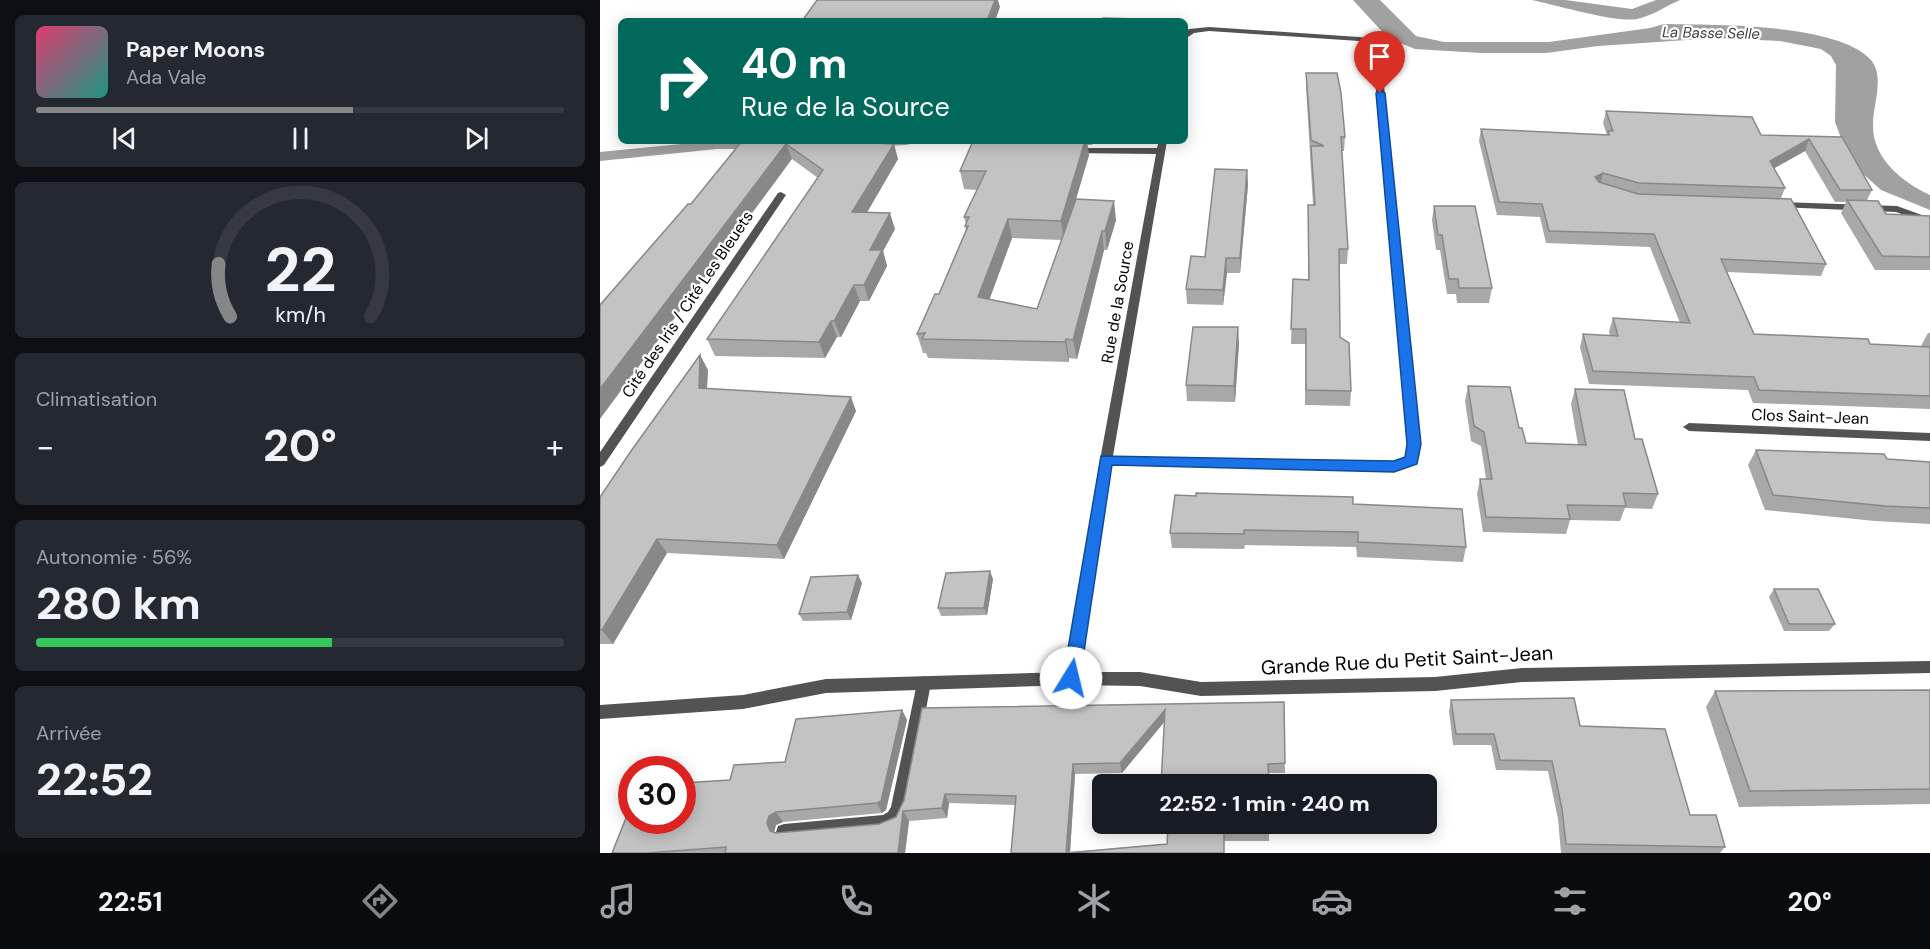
<!DOCTYPE html>
<html lang="fr">
<head>
<meta charset="utf-8">
<style>
  body { margin:0; font-family:"DM Sans",sans-serif; background:#242831; color:#f1f3f6; height:100vh; display:flex; flex-direction:column; font-size:22px; white-space:nowrap }
  * { box-sizing:border-box; margin:0 }
  p { font-size:20px; color:#9ea1a6 }
  .icon { flex:none; width:33px; height:33px; fill:none; stroke:currentColor; stroke-width:2; stroke-linecap:round; stroke-linejoin:round }
  .map { position:relative; flex:1; overflow:hidden }
  .details { display:flex; flex-direction:column; gap:15px; padding:15px; background:#0d0f14; width:600px }
  .details>* { flex:none }
  .banner { position:absolute; left:18px; top:18px; width:570px; height:126px; border-radius:9px; box-shadow:0 3px 15px #0003; background:#00695c; color:#fff; overflow:hidden }
  .speed { position:absolute; left:18px; top:756px; display:flex; gap:12px; font-size:30px; font-weight:700; text-align:center }
  .speed>* { display:grid; place-content:center; width:78px; height:78px; border-radius:50%; background:#171b24; box-shadow:0 3px 15px #0003; line-height:1 }
  .speed .limit { border:9px solid #d22; background:#fff; color:#111 }
  .pin { position:absolute; display:grid; place-items:center; width:51px; height:51px; color:#fff; margin:-62px -26px; border-radius:50% 50% 50% 0; rotate:-45deg; box-shadow:0 0 6px #0007 }
  .pin .icon { rotate:45deg }
  .me { position:absolute; width:66px; margin:-33px; rotate:9deg; stroke-linejoin:round; filter:drop-shadow(0 0 4px #0008) }
  .turn { display:flex; align-items:center; gap:21px; height:126px; padding:0 24px; font-size:27px }
  .turn .icon { width:78px; height:78px; stroke-width:2.5 }
  .turn b { display:block; font-size:42px; line-height:51px }
  .big { font-size:45px; font-weight:700; line-height:1.1 }
  .details .tile { flex:1; display:flex; flex-direction:column; justify-content:center; gap:9px; min-width:0; padding:0 21px; border-radius:9px; background:#242831 }
  .details .dial { align-items:center; gap:0 }
  .dial svg { height:156px; overflow:visible; fill:none; stroke:#363941; stroke-width:7; stroke-linecap:round; text-anchor:middle }
  .dial text { fill:#f1f3f6; stroke:none }
  .song { display:flex; align-items:center; gap:18px }
  .cover { width:72px; height:72px; border-radius:9px; background:linear-gradient(135deg,hsl(340 70% 55%),hsl(170 70% 35%)) }
  .played { height:6px; border-radius:3px; background:linear-gradient(90deg,#858687 60%,#363941 60%) }
  .keys { display:flex; justify-content:space-around; direction:ltr }
  .heat { display:flex; justify-content:space-between; align-items:center; font-size:33px; direction:ltr }
  .charge { height:9px; border-radius:4px; background:linear-gradient(90deg,#34c759 56%,#363941 0) }
  .trip { position:absolute; left:492px; top:774px; width:345px; height:60px; border-radius:9px; background:#171b24; box-shadow:0 3px 15px #0003; font-weight:700; line-height:60px; text-align:center }
  .dock { display:flex; height:96px; justify-content:space-around; align-items:center; background:#090b0e; color:#9ea1a6 }
  .dock .icon { width:42px; height:42px }
  .dock .selected { color:#858687 }
  .dock b { font-size:27px; color:#f1f3f6 }
  main { display:flex; flex:1; min-height:0 }
  .map>svg:first-child { display:block }
  .water { fill:#a1a1a1 }
  .lines { fill:none; stroke-linecap:round; stroke-linejoin:round }
  .service { fill:#535353; fill-rule:evenodd }
  .minor { fill:#535353; fill-rule:evenodd }
  .wall { fill:#a8a8a8; fill-rule:evenodd }
  .shaded-wall { fill:#888 }
  .building { fill:#c3c3c3; stroke:#888; stroke-width:1.5 }
  .route { fill:#1a73e8; stroke:#114b97; stroke-width:1.5 }
  .labels { text-anchor:middle; stroke-width:4.5; stroke-linejoin:round; paint-order:stroke }
  .far-water-label { font-size:15px; font-style:italic; fill:#424242; stroke:#fff }
  .street-label { font-size:16px; fill:#000; stroke:#fff }
  .near-street-label { font-size:20px; fill:#000; stroke:#fff }
</style>
</head>
<body>
<main>
<section class="details">
<div class="tile">
<div class="song"><i class="cover"></i><div><b>Paper Moons</b><p>Ada Vale</p></div></div>
<div class="played"></div>
<div class="keys"><svg class="icon" aria-label="previous" viewBox="0 0 24 24"><path d="M18 5L8 12l10 7zM5 5v14"/></svg><svg class="icon" aria-label="pause" viewBox="0 0 24 24"><path d="M8 5v14M16 5v14"/></svg><svg class="icon" aria-label="next" viewBox="0 0 24 24"><path d="M6 5l10 7-10 7zM19 5v14"/></svg></div>
</div>
<div class="tile dial"><svg viewBox="0 0 100 80">
<path d="M14 69A42 42 0 1 1 86 69"/>
<path d="M14 69A42 42 0 0 1 8 42" stroke="#858687"/>
<text x="50" y="56" font-size="32" font-weight="700">22</text>
<text x="50" y="72" font-size="11">km/h</text>
</svg></div>
<div class="tile"><p>Climatisation</p>
<div class="heat"><a>−</a><b class="big">20°</b><a>+</a></div>
</div>
<div class="tile"><p>Autonomie · 56%</p><b class="big">280 km</b><div class="charge"></div></div>
<div class="tile"><p>Arrivée</p><b class="big">22:52</b></div>
</section>
<div class="map">
<svg width="1330" height="853" viewBox="0 0 1330 853">
  <rect width="100%" height="100%" fill="#fff"/>
  <path class="water" d="M753 0H780L816 36 844 42H949L1050 28 1064 24C1113 25 1234 23 1269 58 1286 74 1273 104 1273 124 1272 158 1302 182 1330 195V210L1281 190 1250 162 1235 122 1236 65 1231 56 1221 49 1180 41 1116 38 998 46 946 53H881L815 49 788 38Z
    M932 0H965L1032 9 1056 0H1080C1066 6 1052 16 1037 19 1016 23 956 5 932 0Z
    M111 141H324L306 145 226 149H117L0 161V152Z"/>
  <g class="lines">
    <path class="service" d="M324 676 329 678 331 683 307 809 300 824 284 831 184 840 178 838 176 832 178 826 184 824 283 815 288 812 291 807 317 683 319 678Z"/>
    <path class="minor" d="M609 27 759 37 773 39 780 46 820 444 816 463 794 472 511 465 479 672H540L601 682 835 677 922 668 1330 661V673L922 682 835 691 601 696 540 686 471 685 226 693 143 709 0 719V705L143 695 226 679 465 672 500 460 556 154 472 153 468 150 469 148H557L559 141H567L513 456 793 462 806 457 808 444 772 47 768 43 759 41 609 31 594 33 585 39V33L589 29Z
      M181 192 186 195 4 465 0 467V452L178 193Z
      M1181 202 1297 206 1330 218V224L1296 212 1178 207V203Z
      M1089 423 1330 433V441L1089 431 1083 427Z"/>
  </g>
  <path class="wall" d="M706 73 745 137 744 151H742L748 249 747 264H739L740 337 751 391 750 406 705 405V344H691L693 279 708 280V205H713L706 86Z
    M1006 111 1161 135 1242 137 1272 190 1267 200 1286 214 1330 216V270H1275L1241 213 1246 202H1235L1205 151 1174 168 1185 188 1181 198 1226 264 1221 276 1127 272 1154 334 1270 344 1321 347V346L1328 333H1330V409L1153 403 1148 390 989 384 980 347 983 334 1010 336 1009 331 1013 318 1080 323 1050 247 946 243 940 217 897 215 879 141 881 129 1007 135 1003 123Z
    M142 141H293L292 144 298 159 267 212 295 229 283 251 287 266 269 301H260L241 337H237L225 358 115 356 107 339 218 178 192 159 91 204Z
    M373 141H493L492 145H487L489 155 475 202 516 220 507 250H504L477 359 469 358V362L328 358 326 353H323L317 334 339 294 366 231 365 226 366 224 364 217 377 190 364 189 360 171ZM412 238 462 240 437 309 389 300Z
    M647 170 648 185 640 273H627L623 305 587 304 586 289 605 257Z
    M834 206 892 288 889 303H857L856 294H847L840 250H836L832 220Z
    M639 343 635 402 587 401 586 385Z
    M100 355 108 370 107 389 256 411 184 559 67 553 13 644H0V497Z
    M868 386 919 428 926 443 978 445 971 404 975 389 1035 439 1058 494 1052 509 1025 508 1020 521 970 520 966 534 883 532 877 494 880 479H886L881 446 871 441 865 401Z
    M1156 450 1330 462V524L1275 521 1165 510 1148 465Z
    M753 504 866 547 863 562 757 557 756 547 645 545 644 549 572 548 570 533Z
    M393 579 387 615 341 616 338 608Z
    M262 583 251 620 203 621 199 614Z
    M1174 589 1235 624 1229 631H1184L1169 597Z
    M1330 690V804L1139 807 1106 707 1115 691Z
    M851 700 980 726 1090 815 1125 847 1120 853H961L958 819 948 771 896 770 891 745H853L849 711Z
    M684 702 685 773H668L564 722 522 773 475 774 470 852 567 844 669 824V841H624V853H411L415 805 349 803 347 818 309 821 305 853H12L130 780 185 762 302 710 307 720 286 810 282 813 183 822 176 825 174 832 176 833 279 824 296 817 304 800 322 708Z"/>
  <path class="shaded-wall" d="M395 0H398L400 7 395 21H387Z
    M1209 139 1205 151 1166 173 1170 161Z
    M282 141H293L286 156 294 144 298 159 258 228 252 212Z
    M485 141H487L489 155 464 240 461 221Z
    M186 144 192 159 0 419V389Z
    M647 170 648 185 640 273V258Z
    M1003 173 1000 185 995 177Z
    M514 201 516 220 507 250 505 231Z
    M290 213 295 229 283 251 287 266 269 301 264 285 270 250Z
    M408 219 412 238 383 317 378 297Z
    M502 231 504 250 477 359 473 340Z
    M626 258 627 273 623 305V290Z
    M254 285 260 301 241 337 234 321Z
    M231 321 237 337 225 358 219 342Z
    M638 327 639 343 635 402 634 386Z
    M466 339 469 358V362L465 342Z
    M100 355 108 370 106 403 99 388Z
    M251 397 256 411 184 559 177 545Z
    M57 539 67 553 13 644 2 630Z
    M390 571 393 579 387 615 384 608Z
    M258 575 262 583 251 620 247 612Z
    M302 710 307 720 286 810 282 813 277 803Z
    M565 710 566 720 522 773 520 763Z
    M473 764 475 774 470 853H466Z
    M345 794 349 803 347 818 342 808Z
    M303 811 309 821 305 853H298Z
    M176 812 183 822 176 825 174 833 170 831 167 823 169 816Z"/>
  <path class="building" d="M217 0H395L387 21H202Z
    M503 18 537 19V21H502Z
    M706 73H737L741 93 745 137H741L748 249H739L740 337 749 343 751 391 706 390V329H691L693 279 709 280 708 205H715L711 146H724L711 140Z
    M1006 111 1152 117 1161 135 1242 137 1272 190H1240L1209 139 1170 161 1185 188 1039 183 1003 173 995 177 999 182 1038 194 1191 199 1226 264 1121 259 1154 334 1268 339 1270 344 1330 347V396L1159 390 1154 377 993 371 983 334 1018 336 1013 318 1090 323 1054 234 949 231 942 204 899 202 881 129 1009 135 1008 131H1013Z
    M142 141H282L280 143 294 144 252 212 290 213 270 250H282L264 285H254L234 321H231L219 342 107 339 223 170 186 144 0 389V305L88 204H91Z
    M373 141H485L461 221 408 219 378 297 437 309 476 199 514 201 505 231H502L473 340 466 339 465 342 322 339 325 333 317 334 335 294H339L368 226H365L369 217H364L386 171H360Z
    M615 169 647 170 640 258H626L623 290 586 289 591 256 605 257Z
    M1247 200 1278 201 1286 214 1330 216V257L1282 256Z
    M834 206H875L892 288H859L858 279H849L842 235H838Z
    M593 327H638L634 386 586 385Z
    M100 355 99 388 251 397 177 545 57 539 2 630H0V497L31 451Z
    M868 386 910 387 919 428H922L926 443 986 445 975 389 1024 390 1035 439H1042L1058 494 1023 493 1026 506 967 505 970 519 886 517 880 479H892L884 432 874 426Z
    M1156 450 1284 454 1287 459 1330 462V508L1285 506 1173 495Z
    M596 493 753 497V504L862 509 866 547 758 542V532L644 530V534L570 533 575 495 596 496Z
    M390 571 384 608H338L346 573Z
    M258 575 247 612 199 614 211 577Z
    M1174 589H1218L1235 624H1189Z
    M1330 690V789L1150 791 1115 691Z
    M974 698 980 726 1065 729 1090 815H1116L1125 847 966 844 962 809 952 761 900 760 894 734H856L851 700Z
    M684 702 685 763 668 764 669 784H561L565 710 520 763 473 764 466 853 567 844 568 824H669V832H624V853H411L416 796 345 794 342 808 303 811 298 853H125L126 847 47 853H12L32 803V820H82V783L130 780 134 765 185 762 196 719 302 710 281 801 277 803 176 812 169 816 167 823 170 831 176 833 279 824 296 817 304 800 322 708Z"/>
  <path class="route" d="M780 90 785 93 821 444 817 464 794 472 512 465 480 678 477 683 471 685 465 683 463 678 501 456 794 461 805 457 807 444 776 93Z"/>
  <g class="labels">
    <g class="far-water-label">
      <text transform="translate(1111 33) rotate(1)" y="5">La Basse Selle</text>
    </g>
    <g class="street-label">
      <text transform="translate(517 302) rotate(-80)" y="6">Rue de la Source</text>
      <text transform="translate(87 304) rotate(-56)" y="6">Cité des Iris / Cité Les Bleuets</text>
      <text transform="translate(1210 416) rotate(2)" y="6">Clos Saint-Jean</text>
    </g>
    <g class="near-street-label">
      <text transform="translate(807 660) rotate(-3)" y="7">Grande Rue du Petit Saint-Jean</text>
    </g>
  </g>
</svg>
<div class="speed"><div class="limit">30</div></div>
<div class="pin" style="left:780px;top:93px;background:#d93025"><svg class="icon" aria-label="arrive" viewBox="0 0 24 24"><path d="M6 21V4h12l-3 4 3 4H6"/></svg></div>
<svg class="me" style="left:471px;top:678px" viewBox="-20 -20 40 40"><circle r="19" fill="#fff"/><path d="M0-13L10 11 0 6-10 11z" fill="#1a73e8"/></svg>
<div class="trip">22:52 · 1 min · 240 m</div>
<div class="banner">
<div class="turn"><svg class="icon" aria-label="right" viewBox="0 0 24 24"><path d="M7 20v-9h11M14 6l5 5-5 5"/></svg><div><b>40 m</b>Rue de la Source</div></div>
</div>
</div>
</main>
<nav class="dock">
<b>22:51</b>
<svg class="icon selected" aria-label="directions" viewBox="0 0 24 24"><path d="M12 3l9 9-9 9-9-9zM9 14v-3h6M13 9l2 2-2 2"/></svg>
<svg class="icon" aria-label="music" viewBox="0 0 24 24"><path d="M9 18V5l10-2v13"/><circle cx="6" cy="18" r="3"/><circle cx="16" cy="16" r="3"/></svg>
<svg class="icon" aria-label="phone" viewBox="0 0 24 24"><path d="M5 4h4l2 5-3 2q2 4 5 5l2-3 5 2v4C11 20 4 13 5 4z"/></svg>
<svg class="icon" aria-label="climate" viewBox="0 0 24 24"><path d="M12 3v18M4 7l16 10M4 17L20 7"/></svg>
<svg class="icon" aria-label="car" viewBox="0 0 24 24"><path d="M5 17H2v-5l4-1 3-4h7l3 4 3 1v5h-3M9 17h6M6 11h13"/><circle cx="7" cy="17" r="2"/><circle cx="17" cy="17" r="2"/></svg>
<svg class="icon" aria-label="filters" viewBox="0 0 24 24"><path d="M4 7h16M4 17h16"/><circle cx="9" cy="7" r="2"/><circle cx="15" cy="17" r="2"/></svg>
<b>20°</b>
</nav>
</body>
</html>
